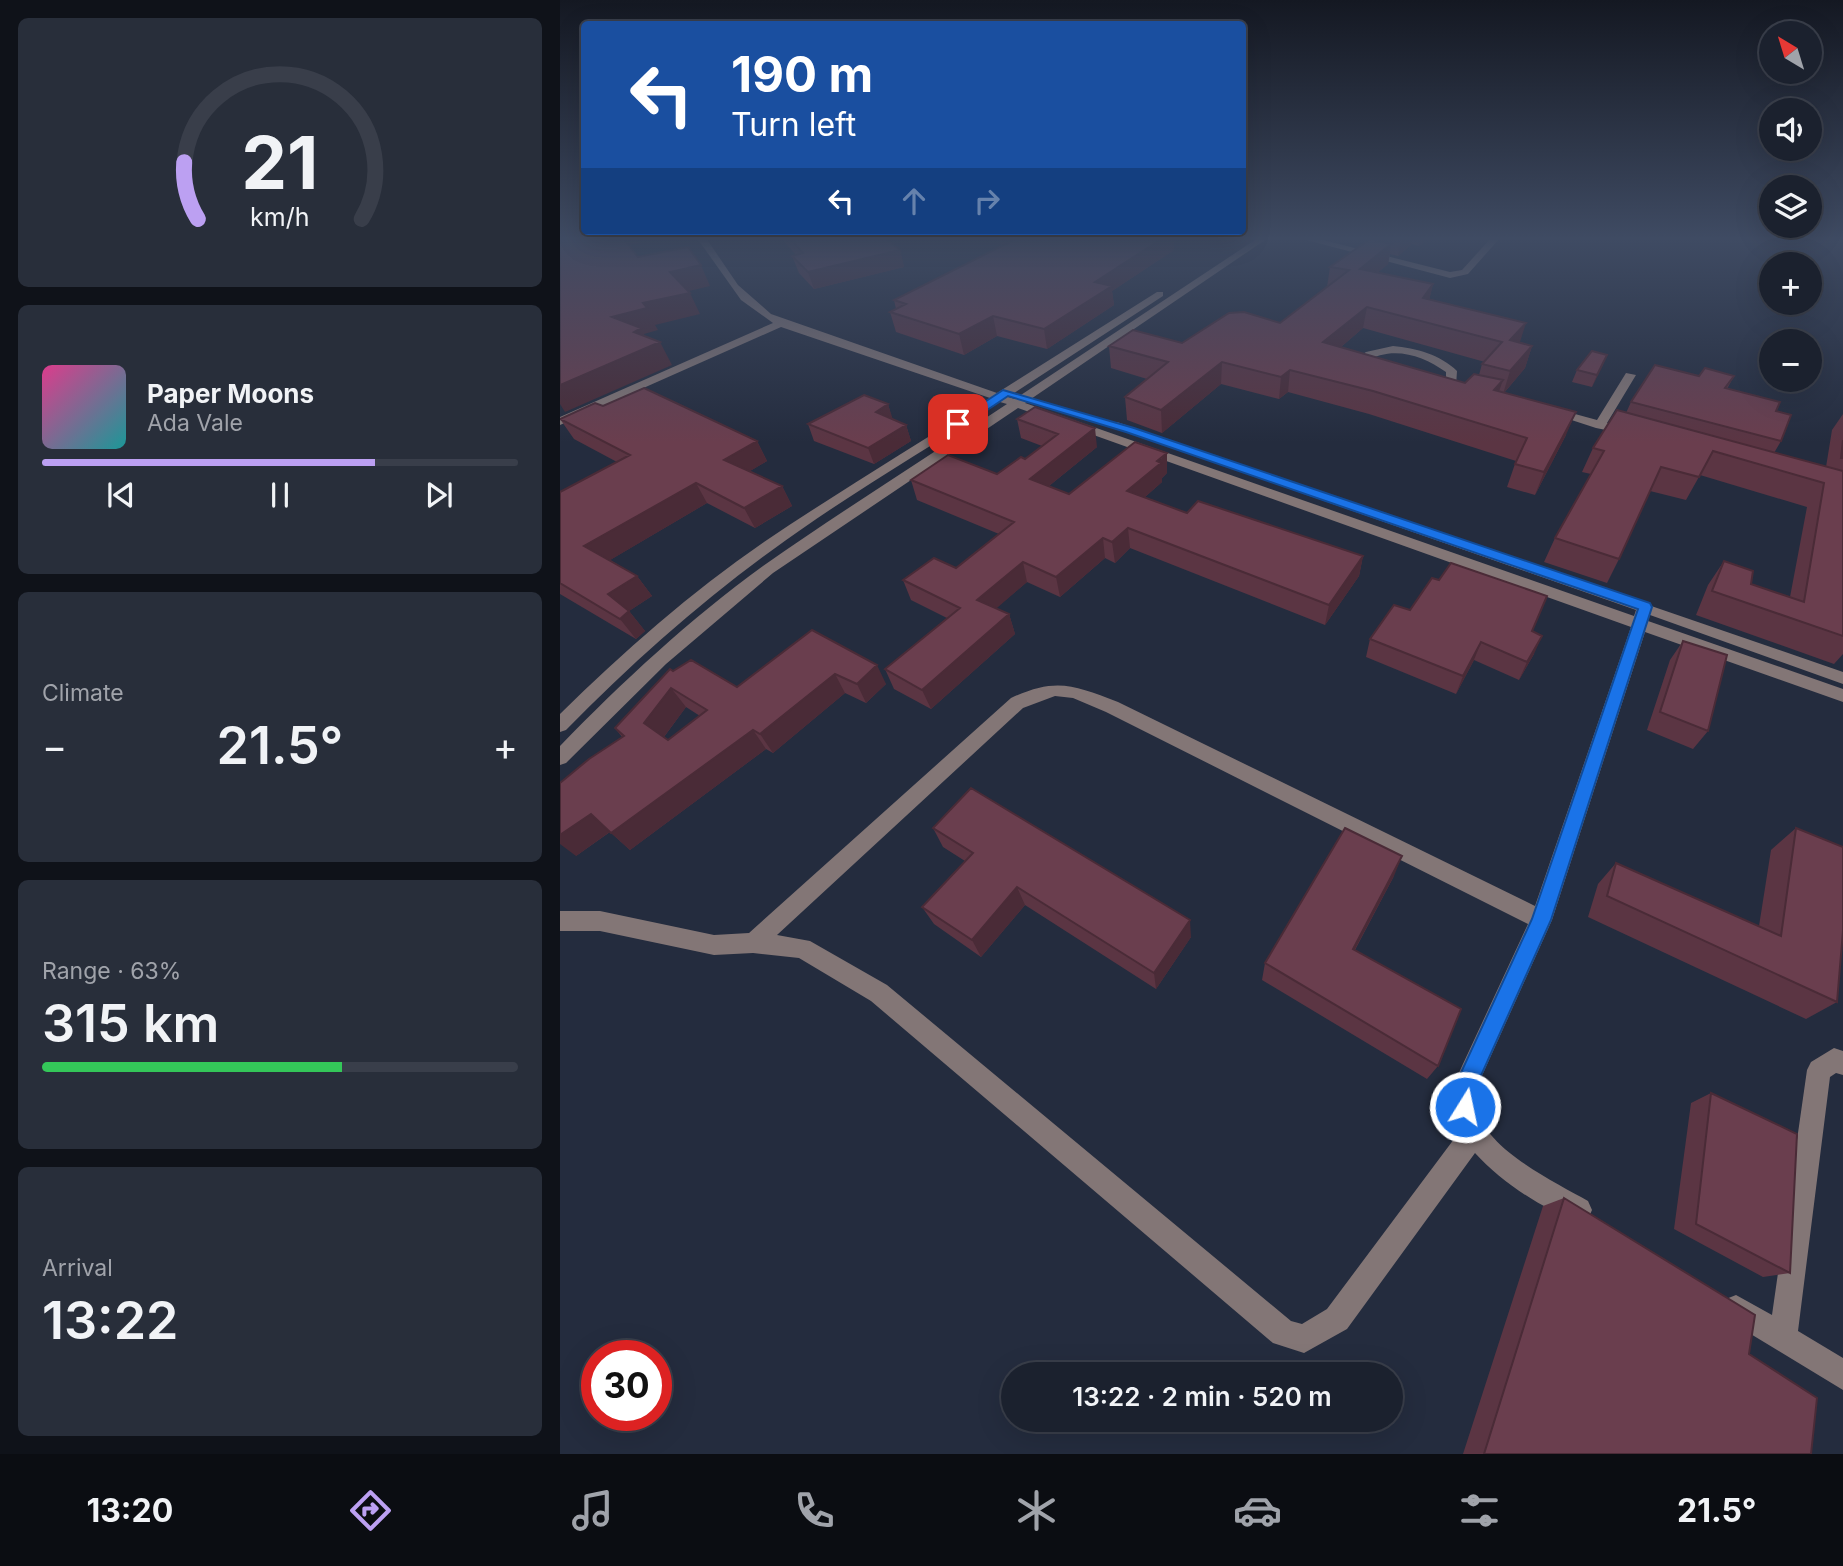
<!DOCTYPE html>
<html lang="en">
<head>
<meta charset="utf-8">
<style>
  body { margin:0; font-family:Inter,sans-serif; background:#282e3a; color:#f1f3f6; height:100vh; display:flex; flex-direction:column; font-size:26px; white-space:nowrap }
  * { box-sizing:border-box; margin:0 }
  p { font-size:23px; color:#a0a3aa }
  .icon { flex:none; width:38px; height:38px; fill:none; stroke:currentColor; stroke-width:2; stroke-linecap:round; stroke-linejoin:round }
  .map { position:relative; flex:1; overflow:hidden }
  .sheet { display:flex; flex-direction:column; gap:18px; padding:18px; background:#0f1219; width:560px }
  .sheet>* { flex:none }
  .guide { position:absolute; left:21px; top:21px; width:665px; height:214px; border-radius:7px; box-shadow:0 7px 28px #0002,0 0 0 2px #393e4a; background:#1a4fa0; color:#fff; overflow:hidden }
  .needle { width:46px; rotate:322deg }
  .controls { position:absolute; left:1199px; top:21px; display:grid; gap:14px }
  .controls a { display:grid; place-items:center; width:63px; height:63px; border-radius:50%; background:#1b212e; box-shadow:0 7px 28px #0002,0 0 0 2px #393e4a; font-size:35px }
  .speed { position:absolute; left:21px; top:1340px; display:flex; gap:14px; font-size:35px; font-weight:700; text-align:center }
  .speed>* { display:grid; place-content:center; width:91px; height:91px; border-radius:50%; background:#1b212e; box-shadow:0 7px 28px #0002,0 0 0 2px #393e4a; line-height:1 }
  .speed .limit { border:10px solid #d22; background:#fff; color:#111 }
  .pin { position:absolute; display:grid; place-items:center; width:60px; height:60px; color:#fff; margin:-30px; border-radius:14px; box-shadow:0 4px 10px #0006 }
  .me { position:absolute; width:77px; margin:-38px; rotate:10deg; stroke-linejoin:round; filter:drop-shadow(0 0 5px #0008) }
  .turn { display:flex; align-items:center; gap:24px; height:147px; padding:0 35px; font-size:32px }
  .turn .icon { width:91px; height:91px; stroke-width:2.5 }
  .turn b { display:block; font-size:49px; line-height:60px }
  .lanes { display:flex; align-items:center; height:66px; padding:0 35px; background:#0003; justify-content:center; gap:35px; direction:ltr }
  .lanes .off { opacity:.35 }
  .big { font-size:52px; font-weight:600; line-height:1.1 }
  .sheet .widget { flex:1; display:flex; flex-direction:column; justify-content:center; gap:10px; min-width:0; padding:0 24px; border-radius:10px; background:#282e3a }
  .sheet .dial { align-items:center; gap:0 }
  .dial svg { height:182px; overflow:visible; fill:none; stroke:#393e4a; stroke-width:7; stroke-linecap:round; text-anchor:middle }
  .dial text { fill:#f1f3f6; stroke:none }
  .song { display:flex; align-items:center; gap:21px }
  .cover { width:84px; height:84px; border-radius:10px; background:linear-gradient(135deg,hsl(330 70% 55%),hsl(180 70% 35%)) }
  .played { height:7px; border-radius:4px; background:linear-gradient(90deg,#bca0f2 70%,#393e4a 70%) }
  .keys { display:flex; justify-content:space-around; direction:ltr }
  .heat { display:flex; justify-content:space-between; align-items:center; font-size:38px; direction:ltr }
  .charge { height:10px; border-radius:5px; background:linear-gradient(90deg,#34c759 63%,#393e4a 0) }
  .trip { position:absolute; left:441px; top:1362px; width:402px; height:70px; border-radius:35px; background:#1b212e; box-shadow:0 7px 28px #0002,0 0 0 2px #393e4a; font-weight:600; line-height:70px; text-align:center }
  .dock { display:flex; height:112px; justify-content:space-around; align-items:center; background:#0b0d12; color:#a0a3aa }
  .dock .icon { width:49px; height:49px }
  .dock .active { color:#bca0f2 }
  .dock b { font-size:32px; color:#f1f3f6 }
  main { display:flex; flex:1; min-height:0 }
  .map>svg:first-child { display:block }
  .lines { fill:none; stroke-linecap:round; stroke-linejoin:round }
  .minor { fill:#837676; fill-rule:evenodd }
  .wall { fill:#5b3543; fill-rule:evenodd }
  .shaded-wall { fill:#4a2b37 }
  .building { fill:#6a3e4e; stroke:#4a2b37; stroke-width:2; fill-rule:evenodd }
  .route { fill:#1a73e8; stroke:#114b97; stroke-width:2 }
</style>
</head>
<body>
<main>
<section class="sheet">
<div class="widget dial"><svg viewBox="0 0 100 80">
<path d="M14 69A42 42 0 1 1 86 69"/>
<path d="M14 69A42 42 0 0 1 8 44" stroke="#bca0f2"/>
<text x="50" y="56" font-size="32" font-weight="700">21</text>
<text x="50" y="72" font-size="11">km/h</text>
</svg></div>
<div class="widget">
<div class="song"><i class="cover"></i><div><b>Paper Moons</b><p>Ada Vale</p></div></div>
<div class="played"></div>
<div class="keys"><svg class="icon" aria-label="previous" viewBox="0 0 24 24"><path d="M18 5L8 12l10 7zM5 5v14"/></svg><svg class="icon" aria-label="pause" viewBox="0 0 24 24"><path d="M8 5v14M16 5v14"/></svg><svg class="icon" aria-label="next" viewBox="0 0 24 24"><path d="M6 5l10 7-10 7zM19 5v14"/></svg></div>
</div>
<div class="widget"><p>Climate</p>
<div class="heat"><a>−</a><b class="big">21.5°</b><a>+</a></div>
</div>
<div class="widget"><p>Range · 63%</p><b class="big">315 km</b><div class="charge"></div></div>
<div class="widget"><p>Arrival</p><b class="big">13:22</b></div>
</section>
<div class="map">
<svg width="1283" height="1454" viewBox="0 0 1283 1454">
  <rect width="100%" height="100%" fill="#242c3e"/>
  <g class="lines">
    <path class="minor" d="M137 238H146L178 285 211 314 437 393 597 292H603V296L448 397 455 399 698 238H708L465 403 1074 616 1076 610 547 425 557 422 1283 672V684L1090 615 1088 621 1283 689V702L1085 632 992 920 920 1080C919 1089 916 1098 917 1107 924 1149 995 1182 1028 1201L1032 1210 1028 1219 1019 1223C982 1208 942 1183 915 1153L787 1329 744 1353 713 1343 311 1001 239 958 193 953 154 955 40 931H0V911H40L154 935 189 933 451 698C496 677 514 685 558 702L975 906 1071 627 458 408 213 573 106 664 6 763 0 765V746C62 682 130 619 203 566 283 510 366 458 447 404L440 402C364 451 284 497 211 551 138 604 70 665 6 730L0 732V714C63 652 131 592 204 542 278 492 355 446 430 398L221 327 0 425V417L213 323 181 300ZM495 696 513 698 546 712 968 924 896 1079 893 1107 900 1131 767 1309 742 1324 731 1321 327 985 250 941 217 935 463 708Z
      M739 238H755L890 272 902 270 931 238H940L908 274 890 278Z
      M833 346C856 348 881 355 897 371L896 386 886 388V372C862 355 832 345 805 362L811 369 806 372 795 366V359L806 352Z
      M1066 373 1076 375 1047 423 1071 429V435L1036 428 987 412 993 408 1037 420Z
      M1274 1048 1283 1051V1075L1276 1073 1270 1077 1238 1331 1283 1358V1390L1166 1319 1162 1309 1166 1299 1176 1295 1212 1315 1247 1070 1251 1062Z"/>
  </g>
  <path class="wall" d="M221 238H310L340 250 344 267 254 289 239 273 232 256 236 255Z
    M439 238H614V250L552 291 554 305 487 349 437 336 404 355 336 332 330 312 336 309 334 300 441 247Z
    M814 238H868L859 246 852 244 838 256 830 254 828 264 817 273 873 284 869 300 960 342 972 346 965 368 944 393 1006 435 975 495 947 487 956 461 809 414 728 392 719 399 661 384 602 433 567 420 565 397 587 379 551 368 549 346 622 343 720 323 767 287 770 267 815 240ZM803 328 925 362 922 364 919 375 905 383 781 347Z
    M1047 355 1032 387 1012 382 1017 370Z
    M1139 376H1174L1167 389 1216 411 1221 441 1214 453 1266 467 1272 430 1283 414V654L1274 664 1136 615 1148 585 1164 561 1191 584 1230 597 1247 507 1140 475 1126 500 1090 491 1059 559 1047 583 984 562 995 538 1031 474 1022 472 1033 448 1066 413 1071 402Z
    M328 404 332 419 346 425 351 441 314 464 254 441 248 424Z
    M43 406 197 441 207 461 190 471 222 486 232 506 195 528 147 503 50 560 77 576 92 596 69 611 85 631 76 639 0 594V492L57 462 14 439 0 419Z
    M457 419 537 447 489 486 509 494 607 473 602 478V482L585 497 627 513 803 556 799 576 765 625 570 548 555 563 545 558 500 597 467 582 436 608 449 614 455 634 371 709 334 689 325 669 387 618 351 600 343 580 396 568 439 534 357 500 351 480 437 474 465 459 482 446 461 438Z
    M850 610 972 631 974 654 959 680 914 660 896 694 806 657 810 639Z
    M252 630 326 684 306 703 285 693 213 753 206 749 70 850 50 832 16 856 62 737 55 728 113 671 177 687ZM126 707 140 716 108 740 104 737Z
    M1123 641 1148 731 1133 749 1087 730 1110 660Z
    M373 828 631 937 596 989 465 905 421 957 374 924 362 907 405 861 383 847Z
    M1236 828 1277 1002 1246 1019 1028 917 1038 884 1056 863 1199 926 1211 850Z
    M834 876 795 950 878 1066 867 1079 702 980 705 963Z
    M1151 1093 1230 1273 1203 1277 1114 1229 1131 1103Z
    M1004 1198 1251 1454H903L983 1206Z"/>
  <path class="shaded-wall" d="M59 238H76L79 243 63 246Z
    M592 238H614V250L552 291 554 305 487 349 484 329 535 282Z
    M843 238H853L852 244 838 256 841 240Z
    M860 238H868L859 246Z
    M831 244 828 264 797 290 800 269Z
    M340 250 344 267 254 289 248 272Z
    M141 265 150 286 121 293 110 272Z
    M873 284 868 305 863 298Z
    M130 293 140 314 95 325 98 330 84 334 91 346 100 342 112 365 5 412 0 404V385L52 317 83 303Z
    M807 307 803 328 761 364 763 342Z
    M433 316 437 336 404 355 399 334Z
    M966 323 959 345 950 340Z
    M972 346 965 368 943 394 950 371Z
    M1047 355 1042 367 1032 387 1037 375Z
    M662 362 661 384 602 433 601 410Z
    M730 370 728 392 719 399 721 377Z
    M943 380 935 403 934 390Z
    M328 404 333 420 316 412Z
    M1016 412 1006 435 975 495 984 472Z
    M346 425 351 441 314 464 308 448Z
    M535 428 537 447 474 498 470 479Z
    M197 441 207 461 175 480 164 460Z
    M607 453V473L602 478V482L569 511 567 491Z
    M136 483 147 503 40 566 24 546Z
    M222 486 232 506 195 528 184 508Z
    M568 528 570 548 555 563 552 542Z
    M543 538 545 558 500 597 496 577Z
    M803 556 799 576 765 625 769 605Z
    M463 562 467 582 423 620 417 600Z
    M77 576 92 596 69 611 85 631 76 639 60 619 48 594Z
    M449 614 455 634 371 709 362 690Z
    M982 636 974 654 959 680 967 662Z
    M921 642 914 660 896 694 903 676Z
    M317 665 326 684 306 703 297 684Z
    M275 674 285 693 213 753 200 734Z
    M111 688 126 707 100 742 84 723Z
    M193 730 206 749 70 850 51 833Z
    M31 814 51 831 16 856 0 844V835Z
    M842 856 834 876 786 966 793 949Z
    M457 887 465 905 421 957 412 940Z
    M630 920 631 937 596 989 594 973Z"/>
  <path class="building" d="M0 238H63L78 257 128 247 141 265 110 272 130 293 83 303 87 308 52 317 81 328 74 332 100 342 0 385Z
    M230 238H325L340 250 248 272 232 256 243 253Z
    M458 238H603L535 282 552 286 484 329 433 316 399 334 330 312 346 304 334 300Z
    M810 239 831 244 800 269 873 284 863 298 966 323 950 340 972 346 950 371 922 364 942 342 807 307 763 342 905 383 914 374 943 380 934 390 1016 412 984 472 955 464 967 438 813 391 730 370 721 377 662 362 601 410 565 397 608 362 549 346 573 330 622 343 669 313 684 312 720 323 789 270 770 267Z
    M1032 351 1047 355 1037 375 1017 370Z
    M1095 365 1139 376 1145 368 1174 376 1165 388 1220 402 1216 411 1231 415 1221 441 1071 402Z
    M84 388 197 441 164 460 222 486 184 508 136 483 24 546 77 576 48 594 69 611 60 619 0 583V492L70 455 0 419 35 403 43 406Z
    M304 395 328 404 316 412 346 425 308 448 248 424Z
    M475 407 535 428 470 479 509 494 575 442 607 453 597 461 601 463 567 491 627 513 638 501 803 556 769 605 568 528 552 542 543 538 496 577 463 562 417 600 449 614 362 690 325 669 400 608 343 580 374 558 396 568 454 522 351 480 388 455 437 474 461 457 465 459 498 434 457 419Z
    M1057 410 1283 471V636L1152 591 1164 561 1193 571 1191 584 1244 602 1264 483 1153 451 1139 477 1101 467 1059 559 995 538 1044 451 1033 448Z
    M1283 440V458H1281Z
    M891 563 987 596 972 631 982 636 967 662 921 642 903 676 810 639 834 605 850 610 872 578 879 580Z
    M252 630 317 665 297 684 275 674 200 734 193 730 51 833 31 814 0 835V783L29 759 64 736 55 728 110 669 113 671 131 660 177 687ZM111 688 147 710 108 740 84 723Z
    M1123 641 1167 655 1148 731 1100 712Z
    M411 788 630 920 594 973 457 887 412 940 362 907 413 853 373 828Z
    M785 828 842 856 793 949 901 1009 878 1066 705 963Z
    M1236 828 1283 847V931L1277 1002 1047 896 1056 863 1221 936Z
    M1151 1093 1237 1134 1230 1273 1136 1224Z
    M1004 1198 1195 1315 1189 1354 1257 1398 1251 1454H924Z"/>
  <linearGradient id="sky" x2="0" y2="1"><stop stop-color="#141822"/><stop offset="0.54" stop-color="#3f4b63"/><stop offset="1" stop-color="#3f4b63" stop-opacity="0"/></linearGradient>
  <rect width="1283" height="442" fill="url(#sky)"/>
  <path class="route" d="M443 390 574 428 1090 603 1092 607 991 920 919 1080 913 1115 905 1118 897 1115 894 1107 898 1079 972 919 1078 609 566 432 448 396 402 427H394V422Z"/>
</svg>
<div class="controls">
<a><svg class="needle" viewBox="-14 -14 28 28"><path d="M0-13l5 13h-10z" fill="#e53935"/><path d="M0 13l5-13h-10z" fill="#a0a3aa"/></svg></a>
<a><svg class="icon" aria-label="sound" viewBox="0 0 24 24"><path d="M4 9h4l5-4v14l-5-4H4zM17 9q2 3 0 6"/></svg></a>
<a><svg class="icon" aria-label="layers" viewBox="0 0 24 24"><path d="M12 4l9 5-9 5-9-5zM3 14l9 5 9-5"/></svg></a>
<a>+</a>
<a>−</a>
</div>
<div class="speed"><div class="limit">30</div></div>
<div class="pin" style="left:398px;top:424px;background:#d93025"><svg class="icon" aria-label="arrive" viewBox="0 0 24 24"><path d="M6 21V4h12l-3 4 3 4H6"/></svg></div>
<svg class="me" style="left:905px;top:1107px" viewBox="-20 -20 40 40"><circle r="17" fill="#1a73e8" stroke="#fff" stroke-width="3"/><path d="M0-11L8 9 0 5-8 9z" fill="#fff"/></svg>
<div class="trip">13:22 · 2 min · 520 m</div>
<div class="guide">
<div class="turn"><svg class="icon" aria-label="left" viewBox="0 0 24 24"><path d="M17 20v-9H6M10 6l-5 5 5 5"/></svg><div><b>190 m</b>Turn left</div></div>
<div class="lanes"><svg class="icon" aria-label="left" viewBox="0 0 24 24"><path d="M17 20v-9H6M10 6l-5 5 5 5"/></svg><svg class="icon off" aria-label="ahead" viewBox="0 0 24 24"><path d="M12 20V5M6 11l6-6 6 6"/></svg><svg class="icon off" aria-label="right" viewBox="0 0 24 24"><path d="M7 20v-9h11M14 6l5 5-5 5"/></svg></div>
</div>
</div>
</main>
<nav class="dock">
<b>13:20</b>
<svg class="icon active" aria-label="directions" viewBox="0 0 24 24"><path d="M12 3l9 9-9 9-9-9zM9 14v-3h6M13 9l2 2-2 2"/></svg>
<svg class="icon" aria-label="music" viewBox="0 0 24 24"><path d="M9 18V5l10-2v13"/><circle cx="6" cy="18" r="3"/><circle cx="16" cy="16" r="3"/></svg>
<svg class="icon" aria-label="phone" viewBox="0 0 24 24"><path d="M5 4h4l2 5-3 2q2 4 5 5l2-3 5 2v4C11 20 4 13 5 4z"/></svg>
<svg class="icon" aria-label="climate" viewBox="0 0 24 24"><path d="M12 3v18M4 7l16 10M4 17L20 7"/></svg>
<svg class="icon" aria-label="car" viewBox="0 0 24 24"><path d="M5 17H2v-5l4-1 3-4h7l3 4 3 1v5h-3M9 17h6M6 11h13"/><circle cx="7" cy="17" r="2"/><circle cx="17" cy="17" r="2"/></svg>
<svg class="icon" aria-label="filters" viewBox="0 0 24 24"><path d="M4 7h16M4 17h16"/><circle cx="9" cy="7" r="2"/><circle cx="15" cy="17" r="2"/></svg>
<b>21.5°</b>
</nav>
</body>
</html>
